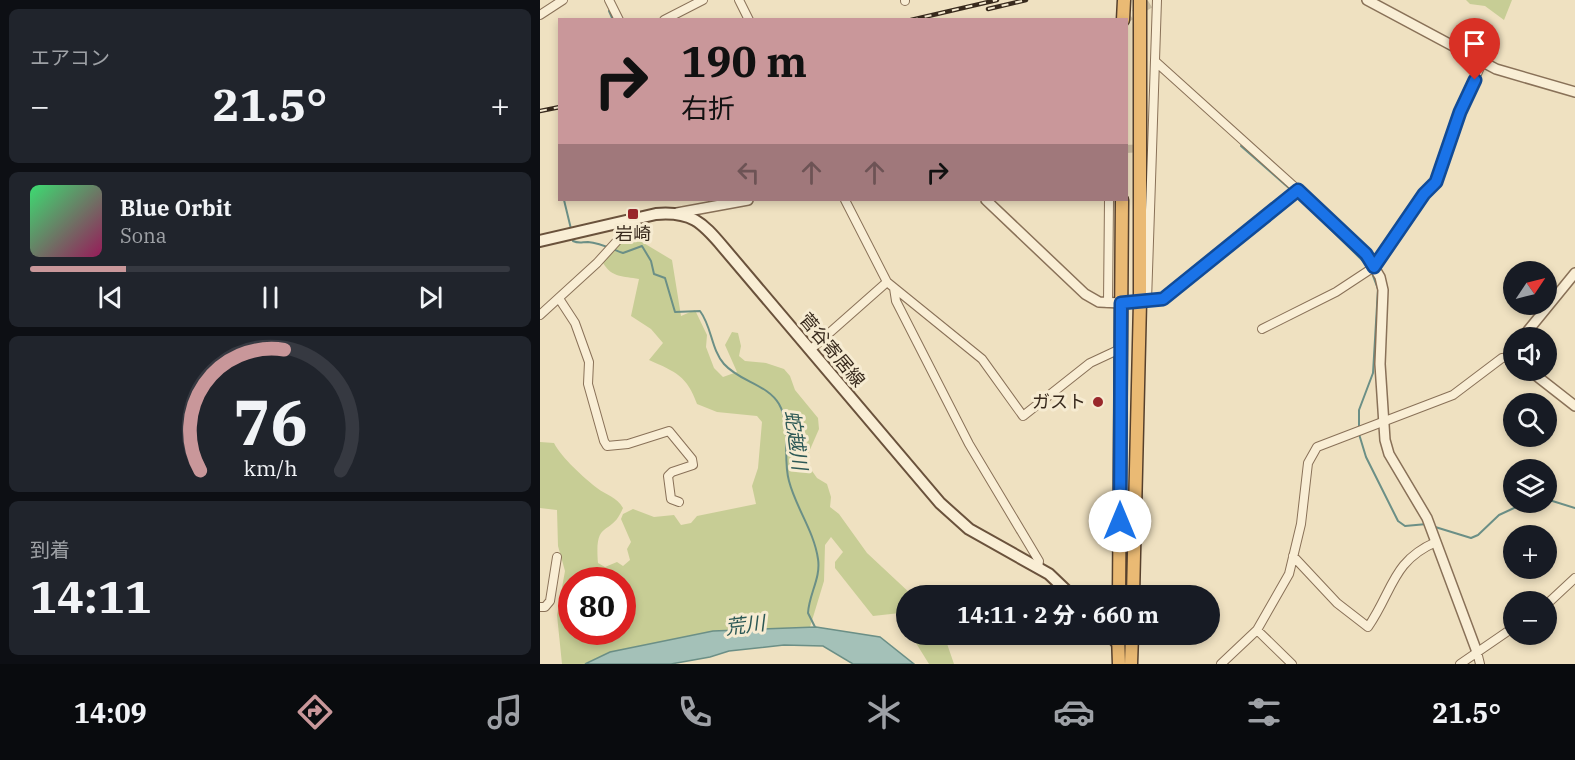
<!DOCTYPE html>
<html lang="ja">
<head>
<meta charset="utf-8">
<style>
  body { margin:0; font-family:"IBM Plex Serif","Noto Sans JP",serif; background:#20242c; color:#f1f3f6; height:100vh; display:flex; flex-direction:column; font-size:22px; white-space:nowrap }
  * { box-sizing:border-box; margin:0 }
  p { font-size:20px; color:#9ea1a6 }
  .icon { flex:none; width:33px; height:33px; fill:none; stroke:currentColor; stroke-width:2; stroke-linecap:round; stroke-linejoin:round }
  .map { position:relative; flex:1; overflow:hidden }
  .panel { display:flex; flex-direction:column; gap:9px; padding:9px; background:#0d0f14; width:540px }
  .panel>* { flex:none }
  .banner { position:absolute; left:18px; top:18px; width:570px; height:183px; border-radius:0px; box-shadow:0 3px 9px #0003; background:#c9979a; color:#111; overflow:hidden }
  .needle { width:39px; rotate:55deg }
  .fabs { position:absolute; left:963px; top:261px; display:grid; gap:12px }
  .fabs a { display:grid; place-items:center; width:54px; height:54px; border-radius:50%; background:#171b24; box-shadow:0 3px 9px #0003; font-size:30px }
  .speed { position:absolute; left:18px; top:567px; display:flex; gap:12px; font-size:30px; font-weight:700; text-align:center }
  .speed>* { display:grid; place-content:center; width:78px; height:78px; border-radius:50%; background:#171b24; box-shadow:0 3px 9px #0003; line-height:1 }
  .speed .limit { border:9px solid #d22; background:#fff; color:#111 }
  .pin { position:absolute; display:grid; place-items:center; width:51px; height:51px; color:#fff; margin:-62px -26px; border-radius:50% 50% 50% 0; rotate:-45deg; box-shadow:0 0 6px #0007 }
  .pin .icon { rotate:45deg }
  .me { position:absolute; width:66px; margin:-33px; rotate:0deg; stroke-linejoin:round; filter:drop-shadow(0 0 4px #0008) }
  .turn { display:flex; align-items:center; gap:21px; height:126px; padding:0 24px; font-size:27px }
  .turn .icon { width:78px; height:78px; stroke-width:2.5 }
  .turn b { display:block; font-size:42px; line-height:51px }
  .lanes { display:flex; align-items:center; height:57px; padding:0 24px; background:#0003; justify-content:center; gap:30px; direction:ltr }
  .lanes .off { opacity:.35 }
  .big { font-size:45px; font-weight:800; line-height:1.1 }
  .panel .card { flex:1; display:flex; flex-direction:column; justify-content:center; gap:9px; min-width:0; padding:0 21px; border-radius:9px; background:#20242c }
  .panel .dial { align-items:center; gap:0 }
  .dial svg { height:156px; overflow:visible; fill:none; stroke:#363941; stroke-width:7; stroke-linecap:round; text-anchor:middle }
  .dial text { fill:#f1f3f6; stroke:none }
  .song { display:flex; align-items:center; gap:18px }
  .cover { width:72px; height:72px; border-radius:9px; background:linear-gradient(135deg,hsl(140 70% 55%),hsl(330 70% 35%)) }
  .played { height:6px; border-radius:3px; background:linear-gradient(90deg,#c9979a 20%,#363941 20%) }
  .keys { display:flex; justify-content:space-around; direction:ltr }
  .heat { display:flex; justify-content:space-between; align-items:center; font-size:33px; direction:ltr }
  .trip { position:absolute; left:356px; top:585px; width:324px; height:60px; border-radius:30px; background:#171b24; box-shadow:0 3px 9px #0003; font-weight:800; line-height:60px; text-align:center }
  .tab-bar { display:flex; height:96px; justify-content:space-around; align-items:center; background:#090b0e; color:#9ea1a6 }
  .tab-bar .icon { width:42px; height:42px }
  .tab-bar .on { color:#c9979a }
  .tab-bar b { font-size:27px; color:#f1f3f6 }
  main { display:flex; flex:1; min-height:0 }
  .map>svg:first-child { display:block }
  .green { fill:#c7cd95; fill-rule:evenodd }
  .water { fill:#a4c1b8; stroke:#6b8f86; stroke-width:1.5 }
  .lines { fill:none; stroke-linecap:round; stroke-linejoin:round }
  .stream { stroke:#6b8f86; stroke-width:2 }
  .minor-tunnel { stroke:#cabca0; stroke-width:8; stroke-dasharray:8 4; stroke-linecap:butt }
  .minor-casing { stroke:#897158; stroke-width:10 }
  .tertiary-casing { stroke:#897158; stroke-width:12 }
  .secondary-casing { stroke:#6a523c; stroke-width:14 }
  .trunk-casing { stroke:#56402d; stroke-width:15 }
  .minor { stroke:#f9eed5; stroke-width:8 }
  .tertiary { stroke:#f9eed5; stroke-width:9 }
  .secondary { stroke:#f9eed5; stroke-width:10 }
  .trunk { stroke:#eaba74; stroke-width:12 }
  .rail-casing { stroke:#382a1d; stroke-width:4.5 }
  .rail { stroke:#f6ebd1; stroke-width:2; stroke-dasharray:7; stroke-linecap:butt }
  .route-casing { stroke:#114b97; stroke-width:15 }
  .route { stroke:#1a73e8; stroke-width:10 }
  .poi-dot { fill:#99272a; stroke:#f6ebd1; stroke-width:2 }
  .labels { text-anchor:middle; stroke-width:6; stroke-linejoin:round; paint-order:stroke }
  .poi-label { font-size:18px; fill:#382a1d; stroke:#f6ebd1 }
  .street-label { font-size:18px; fill:#382a1d; stroke:#f6ebd1 }
  .water-label { font-size:20px; font-style:italic; fill:#2c5855; stroke:#f6ebd1 }
</style>
</head>
<body>
<main>
<section class="panel">
<div class="card"><p>エアコン</p>
<div class="heat"><a>−</a><b class="big">21.5°</b><a>+</a></div>
</div>
<div class="card">
<div class="song"><i class="cover"></i><div><b>Blue Orbit</b><p>Sona</p></div></div>
<div class="played"></div>
<div class="keys"><svg class="icon" aria-label="previous" viewBox="0 0 24 24"><path d="M18 5L8 12l10 7zM5 5v14"/></svg><svg class="icon" aria-label="pause" viewBox="0 0 24 24"><path d="M8 5v14M16 5v14"/></svg><svg class="icon" aria-label="next" viewBox="0 0 24 24"><path d="M6 5l10 7-10 7zM19 5v14"/></svg></div>
</div>
<div class="card dial"><svg viewBox="0 0 100 80">
<path d="M14 69A42 42 0 1 1 86 69"/>
<path d="M14 69A42 42 0 0 1 57 7" stroke="#c9979a"/>
<text x="50" y="56" font-size="32" font-weight="700">76</text>
<text x="50" y="72" font-size="11">km/h</text>
</svg></div>
<div class="card"><p>到着</p><b class="big">14:11</b></div>
</section>
<div class="map">
<svg width="1035" height="664" viewBox="0 0 1035 664">
  <rect width="100%" height="100%" fill="#efe1c1"/>
  <path class="green" d="M926 0H972L964 20 945 6 930 4Z
    M97 239 132 260 141 316 155 310 167 335 166 347 174 368 183 377 197 372 185 345 192 332 198 333 201 346 199 356 205 361 226 363 244 369 250 376 255 390 278 418 279 429 265 461 277 478 287 484 291 497 290 507 299 514 327 553 372 595 366 596V617L360 613 333 616 295 568V562L303 552 291 537 285 545 284 581 270 627 173 631 70 652 45 664H22L17 615 25 571 18 546 17 510 0 508V442L14 443C21 457 44 478 57 488 66 495 77 497 83 508 71 538 54 517 58 563L65 567 77 562 83 566 90 560 87 549 91 542 81 519 83 514 93 509 114 517 134 515 141 525 151 523 157 516 216 504 212 486 218 468 222 422 217 416 177 412 157 404C147 376 136 372 109 360L123 343 111 329 91 316 99 279C83 276 72 278 63 263L82 242ZM32 580H82V632H32Z
    M371 635H404L414 664H389Z"/>
  <path class="water" d="M276 627 340 637 374 664H313L283 646 244 645 189 651 170 657 131 664H45L70 652 173 631Z"/>
  <g class="lines">
    <path class="stream" d="M69 11 73 20
      M701 146 750 189 830 268 838 289 833 373 819 410V428
      M24 200 31 229
      M32 237 33 241C39 244 42 242 48 242 60 243 72 249 83 253L102 246 111 261 114 274 125 278 135 312 160 311C172 327 171 349 184 364 200 382 227 384 239 404 252 427 242 457 249 481 256 508 274 531 278 559 281 578 269 594 268 613L275 627
      M819 434 826 457 858 521 865 526 887 524
      M1006 499 1035 508
      M892 526 931 538 938 535 959 515 987 502"/>
    <path class="minor-tunnel" d="M584 20 610 4
      M586 149 604 148"/>
    <defs>
      <path id="minor" d="M69 0 79 20
        M199 0 209 20
        M365 0V1
        M0 15 23 0
        M124 20 163 0
        M305 200 347 282 442 359 483 416 550 363 580 349
        M354 288 356 301 429 444 499 561 498 568
        M20 300 35 323 49 362 48 384 64 441 67 446 88 444 129 431 152 459 153 465 132 472 128 476 131 499 139 502
        M607 301 617 0
        M568 303 569 200
        M581 303 623 299 758 190 616 62
        M0 315 57 263 97 219
        M722 329 796 292 834 267 884 194 896 182 920 112 942 63
        M270 350 347 282
        M753 556 797 603 828 627C853 591 852 561 896 542
        M1006 605 1035 578
        M0 607H5L10 601 17 557
        M717 630 752 664
        M937 652 940 664
        M681 664 717 630 749 574 761 524 768 463 777 447 913 395 962 358 974 357
        M920 664 974 627"/>
      <path id="tertiary" d="M827 0 956 69 1035 92
        M758 190 826 254 840 277 843 290 840 364 845 440 849 454 887 518 937 652
        M446 200 545 294 559 302 581 303
        M137 213 208 200
        M982 338 1035 273
        M989 370 1035 406"/>
      <path id="secondary" d="M0 241 116 214C151 211 162 222 183 247L400 503 429 529 509 574 532 596
        M569 634 578 644"/>
      <path id="trunk" d="M583 20 584 0
        M579 596 582 200
        M593 596 600 302V0
        M578 634 579 664
        M591 664 592 634"/>
    </defs>
    <use href="#minor" class="minor-casing"/>
    <use href="#tertiary" class="tertiary-casing"/>
    <use href="#secondary" class="secondary-casing"/>
    <use href="#trunk" class="trunk-casing"/>
    <use href="#minor" class="minor"/>
    <use href="#tertiary" class="tertiary"/>
    <use href="#secondary" class="secondary"/>
    <use href="#trunk" class="trunk"/>
    <defs>
      <path id="rail" d="M448 9 486 0
        M371 20 457 0
        M0 111 20 107"/>
    </defs>
    <use href="#rail" class="rail-casing"/>
    <use href="#rail" class="rail"/>
  </g>
  <g class="lines">
    <defs>
      <path id="route" d="M580 521 581 303 623 299 758 190 826 254 834 267 884 194 896 182 920 112 935 80"/>
    </defs>
    <use href="#route" class="route-casing"/>
    <use href="#route" class="route"/>
  </g>
  <g class="poi-dot">
    <rect x="87" y="208" width="12" height="12" rx="3"/>
    <circle cx="558" cy="402" r="6"/>
  </g>
  <g class="labels">
    <g class="poi-label">
      <text x="93" y="240">岩崎</text>
      <text x="546" y="408" text-anchor="end">ガスト</text>
    </g>
    <g class="street-label">
      <text transform="translate(292 350) rotate(50)" y="6">菅谷寄居線</text>
    </g>
    <g class="water-label">
      <text transform="translate(256 440) rotate(82)" y="7">蛇越川</text>
      <text transform="translate(205 625) rotate(-7)" y="7">荒川</text>
    </g>
  </g>
</svg>
<div class="fabs">
<a><svg class="needle" viewBox="-14 -14 28 28"><path d="M0-13l5 13h-10z" fill="#e53935"/><path d="M0 13l5-13h-10z" fill="#9ea1a6"/></svg></a>
<a><svg class="icon" aria-label="sound" viewBox="0 0 24 24"><path d="M4 9h4l5-4v14l-5-4H4zM17 9q2 3 0 6"/></svg></a>
<a><svg class="icon" aria-label="search" viewBox="0 0 24 24"><circle cx="10" cy="10" r="6"/><path d="M15 15l6 6"/></svg></a>
<a><svg class="icon" aria-label="layers" viewBox="0 0 24 24"><path d="M12 4l9 5-9 5-9-5zM3 14l9 5 9-5"/></svg></a>
<a>+</a>
<a>−</a>
</div>
<div class="speed"><div class="limit">80</div></div>
<div class="pin" style="left:935px;top:80px;background:#d93025"><svg class="icon" aria-label="arrive" viewBox="0 0 24 24"><path d="M6 21V4h12l-3 4 3 4H6"/></svg></div>
<svg class="me" style="left:580px;top:521px" viewBox="-20 -20 40 40"><circle r="19" fill="#fff"/><path d="M0-13L10 11 0 6-10 11z" fill="#1a73e8"/></svg>
<div class="trip">14:11 · 2 分 · 660 m</div>
<div class="banner">
<div class="turn"><svg class="icon" aria-label="right" viewBox="0 0 24 24"><path d="M7 20v-9h11M14 6l5 5-5 5"/></svg><div><b>190 m</b>右折</div></div>
<div class="lanes"><svg class="icon off" aria-label="left" viewBox="0 0 24 24"><path d="M17 20v-9H6M10 6l-5 5 5 5"/></svg><svg class="icon off" aria-label="ahead" viewBox="0 0 24 24"><path d="M12 20V5M6 11l6-6 6 6"/></svg><svg class="icon off" aria-label="ahead" viewBox="0 0 24 24"><path d="M12 20V5M6 11l6-6 6 6"/></svg><svg class="icon" aria-label="right" viewBox="0 0 24 24"><path d="M7 20v-9h11M14 6l5 5-5 5"/></svg></div>
</div>
</div>
</main>
<nav class="tab-bar">
<b>14:09</b>
<svg class="icon on" aria-label="directions" viewBox="0 0 24 24"><path d="M12 3l9 9-9 9-9-9zM9 14v-3h6M13 9l2 2-2 2"/></svg>
<svg class="icon" aria-label="music" viewBox="0 0 24 24"><path d="M9 18V5l10-2v13"/><circle cx="6" cy="18" r="3"/><circle cx="16" cy="16" r="3"/></svg>
<svg class="icon" aria-label="phone" viewBox="0 0 24 24"><path d="M5 4h4l2 5-3 2q2 4 5 5l2-3 5 2v4C11 20 4 13 5 4z"/></svg>
<svg class="icon" aria-label="climate" viewBox="0 0 24 24"><path d="M12 3v18M4 7l16 10M4 17L20 7"/></svg>
<svg class="icon" aria-label="car" viewBox="0 0 24 24"><path d="M5 17H2v-5l4-1 3-4h7l3 4 3 1v5h-3M9 17h6M6 11h13"/><circle cx="7" cy="17" r="2"/><circle cx="17" cy="17" r="2"/></svg>
<svg class="icon" aria-label="filters" viewBox="0 0 24 24"><path d="M4 7h16M4 17h16"/><circle cx="9" cy="7" r="2"/><circle cx="15" cy="17" r="2"/></svg>
<b>21.5°</b>
</nav>
</body>
</html>
